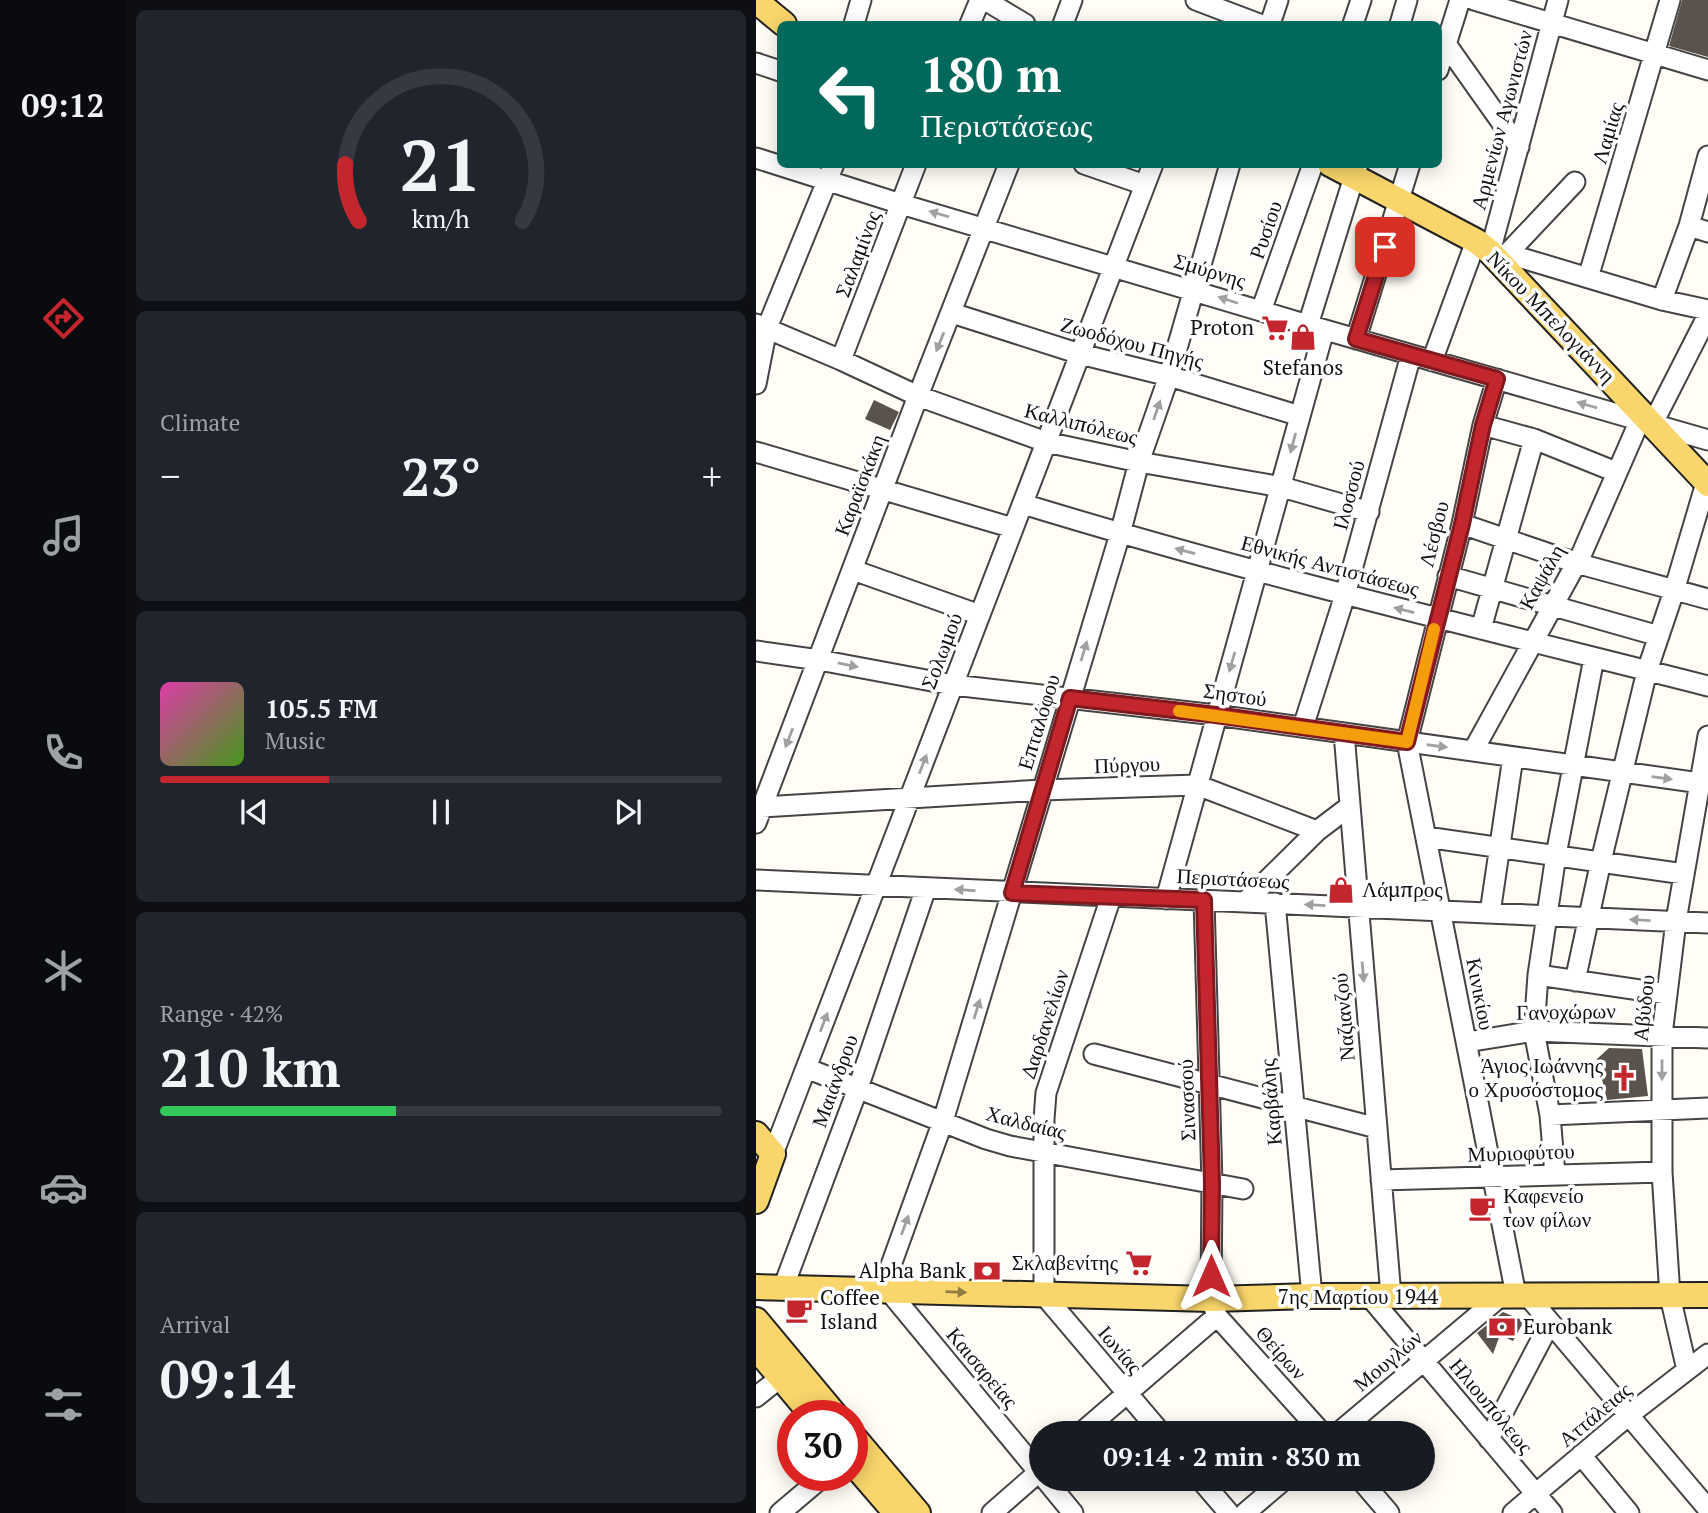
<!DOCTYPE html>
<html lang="en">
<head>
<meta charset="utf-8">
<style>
  body { margin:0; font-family:"PT Serif",serif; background:#20242c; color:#f1f3f6; height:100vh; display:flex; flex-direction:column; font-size:26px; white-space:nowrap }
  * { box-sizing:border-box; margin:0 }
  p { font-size:23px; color:#9ea1a6 }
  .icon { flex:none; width:38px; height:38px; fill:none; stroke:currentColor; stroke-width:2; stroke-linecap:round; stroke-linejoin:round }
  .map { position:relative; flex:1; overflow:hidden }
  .panel { display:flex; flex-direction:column; gap:10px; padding:10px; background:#0d0f14; width:630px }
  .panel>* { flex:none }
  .banner { position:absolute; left:21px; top:21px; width:665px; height:147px; border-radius:10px; box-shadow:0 4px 18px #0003; background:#00695c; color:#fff; overflow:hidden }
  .speed { position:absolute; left:21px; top:1400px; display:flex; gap:14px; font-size:35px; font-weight:700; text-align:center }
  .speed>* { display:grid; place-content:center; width:91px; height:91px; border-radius:50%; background:#171b24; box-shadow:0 4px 18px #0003; line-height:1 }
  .speed .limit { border:10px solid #d22; background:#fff; color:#111 }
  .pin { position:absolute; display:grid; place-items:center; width:60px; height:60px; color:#fff; margin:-30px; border-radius:14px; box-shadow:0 4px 10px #0006 }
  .me { position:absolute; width:77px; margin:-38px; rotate:0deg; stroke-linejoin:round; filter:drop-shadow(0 0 5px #0008) }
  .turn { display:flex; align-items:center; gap:24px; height:147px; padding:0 28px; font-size:32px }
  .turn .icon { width:91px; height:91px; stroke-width:2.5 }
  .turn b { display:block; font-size:49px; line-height:60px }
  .big { font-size:52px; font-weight:700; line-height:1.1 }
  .panel .widget { flex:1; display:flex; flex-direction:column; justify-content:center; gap:10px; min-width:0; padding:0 24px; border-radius:10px; background:#20242c }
  .panel .dial { align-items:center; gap:0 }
  .dial svg { height:182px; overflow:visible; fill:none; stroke:#363941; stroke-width:7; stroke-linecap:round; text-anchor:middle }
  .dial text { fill:#f1f3f6; stroke:none }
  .song { display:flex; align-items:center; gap:21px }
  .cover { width:84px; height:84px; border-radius:10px; background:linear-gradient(135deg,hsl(320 70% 55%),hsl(100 70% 35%)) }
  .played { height:7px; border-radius:4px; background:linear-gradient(90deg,#c4262e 30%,#363941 30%) }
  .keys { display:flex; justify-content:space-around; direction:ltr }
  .heat { display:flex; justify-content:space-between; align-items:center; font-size:38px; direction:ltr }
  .charge { height:10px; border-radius:5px; background:linear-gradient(90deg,#34c759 42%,#363941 0) }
  .trip { position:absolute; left:273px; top:1421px; width:406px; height:70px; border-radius:35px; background:#171b24; box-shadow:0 4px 18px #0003; font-weight:700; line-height:70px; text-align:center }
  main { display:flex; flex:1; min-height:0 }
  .menu { display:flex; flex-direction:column; width:126px; justify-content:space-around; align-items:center; background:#090b0e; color:#9ea1a6 }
  .menu .icon { width:49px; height:49px }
  .menu .current { color:#c4262e }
  .menu b { font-size:32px; color:#f1f3f6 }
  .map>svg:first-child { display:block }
  .building { fill:#5a524d }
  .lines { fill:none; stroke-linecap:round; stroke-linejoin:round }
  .minor-casing { stroke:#444; stroke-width:23 }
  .major-casing { stroke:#222; stroke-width:28 }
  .minor { stroke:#fff; stroke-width:19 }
  .major { stroke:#f9d66b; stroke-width:24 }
  .oneway { fill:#a0a0a0 }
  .oneway2 { fill:#917d42 }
  .route-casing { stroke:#7f191e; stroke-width:18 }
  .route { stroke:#c4262e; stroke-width:12 }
  .slow { stroke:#f59e0b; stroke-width:12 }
  .labels { text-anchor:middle; stroke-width:7; stroke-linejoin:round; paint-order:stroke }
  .street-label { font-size:21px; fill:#111; stroke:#fff }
  .poi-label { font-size:21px; fill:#111; stroke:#fff; text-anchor:end }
</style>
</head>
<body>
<main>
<nav class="menu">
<b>09:12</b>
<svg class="icon current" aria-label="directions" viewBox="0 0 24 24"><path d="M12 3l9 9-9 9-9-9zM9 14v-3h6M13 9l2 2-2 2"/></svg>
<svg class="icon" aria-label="music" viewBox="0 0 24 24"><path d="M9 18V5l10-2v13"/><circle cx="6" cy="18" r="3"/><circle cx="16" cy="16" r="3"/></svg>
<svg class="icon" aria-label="phone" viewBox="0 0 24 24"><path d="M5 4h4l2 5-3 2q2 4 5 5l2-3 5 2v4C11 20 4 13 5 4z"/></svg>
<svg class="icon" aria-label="climate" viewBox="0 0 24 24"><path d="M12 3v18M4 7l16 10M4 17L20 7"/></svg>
<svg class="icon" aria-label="car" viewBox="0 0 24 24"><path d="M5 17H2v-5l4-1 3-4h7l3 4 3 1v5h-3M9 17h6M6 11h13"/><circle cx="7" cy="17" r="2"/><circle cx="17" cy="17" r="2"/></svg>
<svg class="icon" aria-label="filters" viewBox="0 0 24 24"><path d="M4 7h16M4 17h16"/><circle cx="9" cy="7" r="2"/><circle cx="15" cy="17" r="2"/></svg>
</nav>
<section class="panel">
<div class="widget dial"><svg viewBox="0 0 100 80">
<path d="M14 69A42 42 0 1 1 86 69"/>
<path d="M14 69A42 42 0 0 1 8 44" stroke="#c4262e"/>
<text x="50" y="56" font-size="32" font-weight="700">21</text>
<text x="50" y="72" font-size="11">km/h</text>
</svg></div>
<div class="widget"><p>Climate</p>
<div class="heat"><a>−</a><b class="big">23°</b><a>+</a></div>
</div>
<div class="widget">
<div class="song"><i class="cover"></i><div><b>105.5 FM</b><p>Music</p></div></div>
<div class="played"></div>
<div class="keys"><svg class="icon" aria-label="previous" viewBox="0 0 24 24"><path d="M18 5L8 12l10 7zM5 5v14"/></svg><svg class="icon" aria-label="pause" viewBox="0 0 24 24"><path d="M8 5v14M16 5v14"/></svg><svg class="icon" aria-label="next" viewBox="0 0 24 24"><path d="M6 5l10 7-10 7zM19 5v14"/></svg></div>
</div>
<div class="widget"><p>Range · 42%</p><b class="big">210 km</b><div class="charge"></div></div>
<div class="widget"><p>Arrival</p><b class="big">09:14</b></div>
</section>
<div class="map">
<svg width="952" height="1513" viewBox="0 0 952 1513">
  <rect width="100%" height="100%" fill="#fffdf5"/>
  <path class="building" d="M926 0H952V57L913 46Z
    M118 400 143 412 134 430 109 419Z
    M853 1048 886 1049 892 1096 851 1100 841 1059Z
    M747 1312 768 1321 757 1341 744 1335 737 1354 721 1333Z"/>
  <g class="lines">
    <defs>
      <path id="minor" d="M229 0 269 24
        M440 0 503 24
        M718 0 952 70
        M802 0 734 252 769 259 906 300 952 310
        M98 24 105 0
        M214 24 224 0
        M307 24 316 0
        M514 24 522 0
        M597 24 605 0
        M644 24 651 0
        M690 44 763 147
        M0 63 24 71
        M682 70 704 0
        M0 158 145 204 552 325 952 440
        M328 164 389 185
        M933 226 952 232
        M751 254 819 182
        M832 278 914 0
        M906 300 933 226 952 156
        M505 311 557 164
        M196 313 324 354 413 376 544 416
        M0 324 85 360 162 396 290 442 383 462 526 487 613 512
        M552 325 602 164
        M600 339 654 164
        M85 360 160 164
        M676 361 720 241
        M741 379 727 425 706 524 651 742 760 1295
        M0 384 11 328 78 164
        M897 423 952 315
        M727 425 778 439 860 472
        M0 452 257 528
        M267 504C492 573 723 628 952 686
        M706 524 820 563 952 599
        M97 570 224 615
        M692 576 903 636
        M725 629 778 439
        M0 651 63 660 197 685 460 715 952 784
        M547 727 589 595 655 355
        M588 733 635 1296
        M717 751 826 553 884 420
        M6 807 285 790 441 785 561 831
        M0 823 162 396 253 164
        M670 837 928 874
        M0 880 952 923
        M355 897 290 1093 288 1119V1295L405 1433
        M410 899 568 330
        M448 900 456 1183 455 1299 461 1316 566 1433
        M489 902 561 831 594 806
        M519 903 556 1296
        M734 913 757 757
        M782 975 911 994
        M819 981 845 861 891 671 918 591 950 483
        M711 1042 778 1031 952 1038
        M338 1054 621 1128
        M50 1068 230 1139 254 1146 487 1189
        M794 1115 952 1108
        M17 1154 397 164
        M799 1175 794 1115 778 1031 782 975 800 855 838 658
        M625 1180 906 1172
        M27 1288 102 1088 170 888
        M771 1295 952 1509
        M613 1296 796 1513
        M931 1370 914 1296 906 1172V1035L920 921 952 736
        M0 1397 25 1377
        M325 1433 461 1316
        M582 1433 745 1296
        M733 1439 794 1323
        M825 1455 873 1513
        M285 1475 132 1290 130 1279 187 1121 364 534 383 462 413 376 474 164
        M289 1479 317 1513
        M444 1479 473 1513
        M604 1479 633 1513
        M24 1513 69 1475
        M236 1513 285 1470
        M489 1513 529 1479
        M757 1513 873 1415 952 1354"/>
      <path id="major" d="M0 1 28 24
        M574 164 720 241 734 252 952 484
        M0 1134 17 1154 0 1201
        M0 1287 455 1299 556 1296 952 1295
        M0 1320 80 1416
        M0 1348 57 1416
        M96 1435 162 1513
        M96 1462 140 1513"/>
    </defs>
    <use href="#minor" class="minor-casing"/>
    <use href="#major" class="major-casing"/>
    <use href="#minor" class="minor"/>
    <use href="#major" class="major"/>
  </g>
  <defs><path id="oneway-solid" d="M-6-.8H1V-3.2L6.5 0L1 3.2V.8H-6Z" transform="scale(1.75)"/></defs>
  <g class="oneway">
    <use href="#oneway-solid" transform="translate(183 214) rotate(-164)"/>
    <use href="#oneway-solid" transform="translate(472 300) rotate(-162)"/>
    <use href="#oneway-solid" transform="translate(184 342) rotate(112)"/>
    <use href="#oneway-solid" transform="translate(831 405) rotate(-164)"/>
    <use href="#oneway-solid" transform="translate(401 410) rotate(-71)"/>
    <use href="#oneway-solid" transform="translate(537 443) rotate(105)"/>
    <use href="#oneway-solid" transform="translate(429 551) rotate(-165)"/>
    <use href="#oneway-solid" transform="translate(648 610) rotate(-166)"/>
    <use href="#oneway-solid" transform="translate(328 651) rotate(-73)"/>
    <use href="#oneway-solid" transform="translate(476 662) rotate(106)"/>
    <use href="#oneway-solid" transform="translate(92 665) rotate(11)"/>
    <use href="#oneway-solid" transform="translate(33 738) rotate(111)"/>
    <use href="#oneway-solid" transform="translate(681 746) rotate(8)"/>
    <use href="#oneway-solid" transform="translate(167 764) rotate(-69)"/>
    <use href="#oneway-solid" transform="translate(906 778) rotate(8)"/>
    <use href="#oneway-solid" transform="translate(209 890) rotate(-176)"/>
    <use href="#oneway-solid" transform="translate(559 905) rotate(-177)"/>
    <use href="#oneway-solid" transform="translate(884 920) rotate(-177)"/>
    <use href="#oneway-solid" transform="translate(607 972) rotate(85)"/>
    <use href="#oneway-solid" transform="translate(221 1009) rotate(-73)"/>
    <use href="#oneway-solid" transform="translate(68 1022) rotate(-69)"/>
    <use href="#oneway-solid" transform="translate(906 1070) rotate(90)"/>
    <use href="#oneway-solid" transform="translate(149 1225) rotate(-70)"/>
  </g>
  <use class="oneway2" href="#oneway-solid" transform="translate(200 1292) rotate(2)"/>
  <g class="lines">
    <defs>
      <path id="route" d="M455 1276 456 1183 448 900 256 893 314 698 460 715 651 742 706 524 727 425 741 379 600 339 629 247"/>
    </defs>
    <use href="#route" class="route-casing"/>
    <use href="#route" class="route"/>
    <path class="slow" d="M423 711 651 742 678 629"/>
  </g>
  <defs>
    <symbol id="supermarket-bare" viewBox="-9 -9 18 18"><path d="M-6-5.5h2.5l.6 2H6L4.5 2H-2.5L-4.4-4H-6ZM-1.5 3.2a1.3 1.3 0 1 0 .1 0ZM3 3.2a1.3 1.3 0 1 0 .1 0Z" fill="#c4262e" stroke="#fff" stroke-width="2.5" paint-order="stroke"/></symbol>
    <symbol id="shop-bare" viewBox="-9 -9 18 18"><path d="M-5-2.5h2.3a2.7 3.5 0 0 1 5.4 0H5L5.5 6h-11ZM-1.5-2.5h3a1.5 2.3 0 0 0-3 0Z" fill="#c4262e" stroke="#fff" stroke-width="2.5" paint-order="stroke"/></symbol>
    <symbol id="church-bare" viewBox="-9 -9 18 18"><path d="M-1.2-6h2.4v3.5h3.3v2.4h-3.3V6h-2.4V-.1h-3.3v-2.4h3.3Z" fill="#c4262e" stroke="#fff" stroke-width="2.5" paint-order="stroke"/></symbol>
    <symbol id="cafe-bare" viewBox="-9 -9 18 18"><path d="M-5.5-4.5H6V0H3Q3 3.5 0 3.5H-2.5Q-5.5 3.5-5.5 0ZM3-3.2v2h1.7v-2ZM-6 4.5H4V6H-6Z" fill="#c4262e" stroke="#fff" stroke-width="2.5" paint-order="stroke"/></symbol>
    <symbol id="bank-bare" viewBox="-9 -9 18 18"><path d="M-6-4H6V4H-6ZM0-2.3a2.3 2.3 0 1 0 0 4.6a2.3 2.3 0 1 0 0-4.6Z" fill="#c4262e" stroke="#fff" stroke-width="2.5" paint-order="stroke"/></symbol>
  </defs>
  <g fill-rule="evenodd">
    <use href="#supermarket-bare" x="500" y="309" width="38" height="38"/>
    <use href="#shop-bare" x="528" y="318" width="38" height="38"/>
    <use href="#shop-bare" x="566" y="871" width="38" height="38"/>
    <use href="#church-bare" x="849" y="1059" width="38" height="38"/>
    <use href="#cafe-bare" x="707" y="1189" width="38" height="38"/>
    <use href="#supermarket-bare" x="364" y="1244" width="38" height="38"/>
    <use href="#bank-bare" x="212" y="1252" width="38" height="38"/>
    <use href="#cafe-bare" x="24" y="1291" width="38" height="38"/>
    <use href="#bank-bare" x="727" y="1308" width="38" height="38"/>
  </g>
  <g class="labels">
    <g class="street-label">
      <text transform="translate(746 120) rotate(-75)" y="7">Αρμενίων Αγωνιστών</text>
      <text transform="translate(852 133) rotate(-73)" y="7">Λαμίας</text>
      <text transform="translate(510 230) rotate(-71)" y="7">Ρυσίου</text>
      <text transform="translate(102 254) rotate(-69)" y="7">Σαλαμίνος</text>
      <text transform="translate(454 271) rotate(17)" y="7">Σμύρνης</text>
      <text transform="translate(795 317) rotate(46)" y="7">Νίκου Μπελογιάννη</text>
      <text transform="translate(376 343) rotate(15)" y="7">Ζωοδόχου Πηγής</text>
      <text transform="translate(325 424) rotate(14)" y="7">Καλλιπόλεως</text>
      <text transform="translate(104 485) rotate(-69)" y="7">Καραϊσκάκη</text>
      <text transform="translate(593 495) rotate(-75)" y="7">Ιλοσσού</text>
      <text transform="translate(678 534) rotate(-76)" y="7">Λέσβου</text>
      <text transform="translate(574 566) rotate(15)" y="7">Εθνικής Αντιστάσεως</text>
      <text transform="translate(786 577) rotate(-61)" y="7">Καψάλη</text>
      <text transform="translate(186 651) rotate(-69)" y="7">Σολωμού</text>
      <text transform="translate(479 695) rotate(8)" y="7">Σηστού</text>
      <text transform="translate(283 722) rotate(-73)" y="7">Επταλόφου</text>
      <text transform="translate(371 765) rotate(-2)" y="7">Πύργου</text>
      <text transform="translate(477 879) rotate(3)" y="7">Περιστάσεως</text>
      <text transform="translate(724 994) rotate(79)" y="7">Κινικίου</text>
      <text transform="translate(888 1008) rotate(-84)" y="7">Αβύδου</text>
      <text transform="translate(810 1012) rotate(-1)" y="7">Γανοχώρων</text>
      <text transform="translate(588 1017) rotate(-95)" y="7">Ναζιανζού</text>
      <text transform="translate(289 1024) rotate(-72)" y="7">Δαρδανελίων</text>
      <text transform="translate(79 1081) rotate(-70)" y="7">Μαιάνδρου</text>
      <text transform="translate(431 1100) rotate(-92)" y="7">Σινασσού</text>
      <text transform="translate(515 1102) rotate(-95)" y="7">Καρβάλης</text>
      <text transform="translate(270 1123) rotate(14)" y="7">Χαλδαίας</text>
      <text transform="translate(765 1153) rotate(-2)" y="7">Μυριοφύτου</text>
      <text x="602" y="1304">7ης Μαρτίου 1944</text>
      <text transform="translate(364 1350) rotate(50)" y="7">Ιωνίας</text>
      <text transform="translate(525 1353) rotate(48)" y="7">Θείρων</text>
      <text transform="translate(632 1361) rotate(-40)" y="7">Μουγλών</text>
      <text transform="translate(226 1368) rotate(50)" y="7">Καισαρείας</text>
      <text transform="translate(735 1406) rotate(50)" y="7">Ηλιουπόλεως</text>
      <text transform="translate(839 1415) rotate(-40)" y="7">Αττάλειας</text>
    </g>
    <g class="poi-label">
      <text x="498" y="335">Proton</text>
      <text x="547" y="375" text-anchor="middle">Stefanos</text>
      <text x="606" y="897" text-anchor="start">Λάμπρος</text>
      <text x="847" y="1073">Άγιος Ιωάννης<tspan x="847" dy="24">ο Χρυσόστομος</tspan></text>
      <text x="747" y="1203" text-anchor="start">Καφενείο<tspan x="747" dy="24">των φίλων</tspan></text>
      <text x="362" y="1270">Σκλαβενίτης</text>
      <text x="210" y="1278">Alpha Bank</text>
      <text x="64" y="1305" text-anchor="start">Coffee<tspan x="64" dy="24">Island</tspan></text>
      <text x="767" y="1334" text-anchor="start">Eurobank</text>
    </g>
  </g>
</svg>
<div class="speed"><div class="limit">30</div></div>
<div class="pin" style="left:629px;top:247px;background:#d93025"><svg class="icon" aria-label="arrive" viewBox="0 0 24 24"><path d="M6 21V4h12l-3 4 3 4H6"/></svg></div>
<svg class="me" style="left:455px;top:1276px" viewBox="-20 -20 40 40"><path d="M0-17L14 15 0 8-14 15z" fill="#c4262e" stroke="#fff" stroke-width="4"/></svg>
<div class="trip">09:14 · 2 min · 830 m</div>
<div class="banner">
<div class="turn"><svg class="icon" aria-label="left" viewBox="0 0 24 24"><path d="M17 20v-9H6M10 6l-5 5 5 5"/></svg><div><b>180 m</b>Περιστάσεως</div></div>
</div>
</div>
</main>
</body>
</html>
